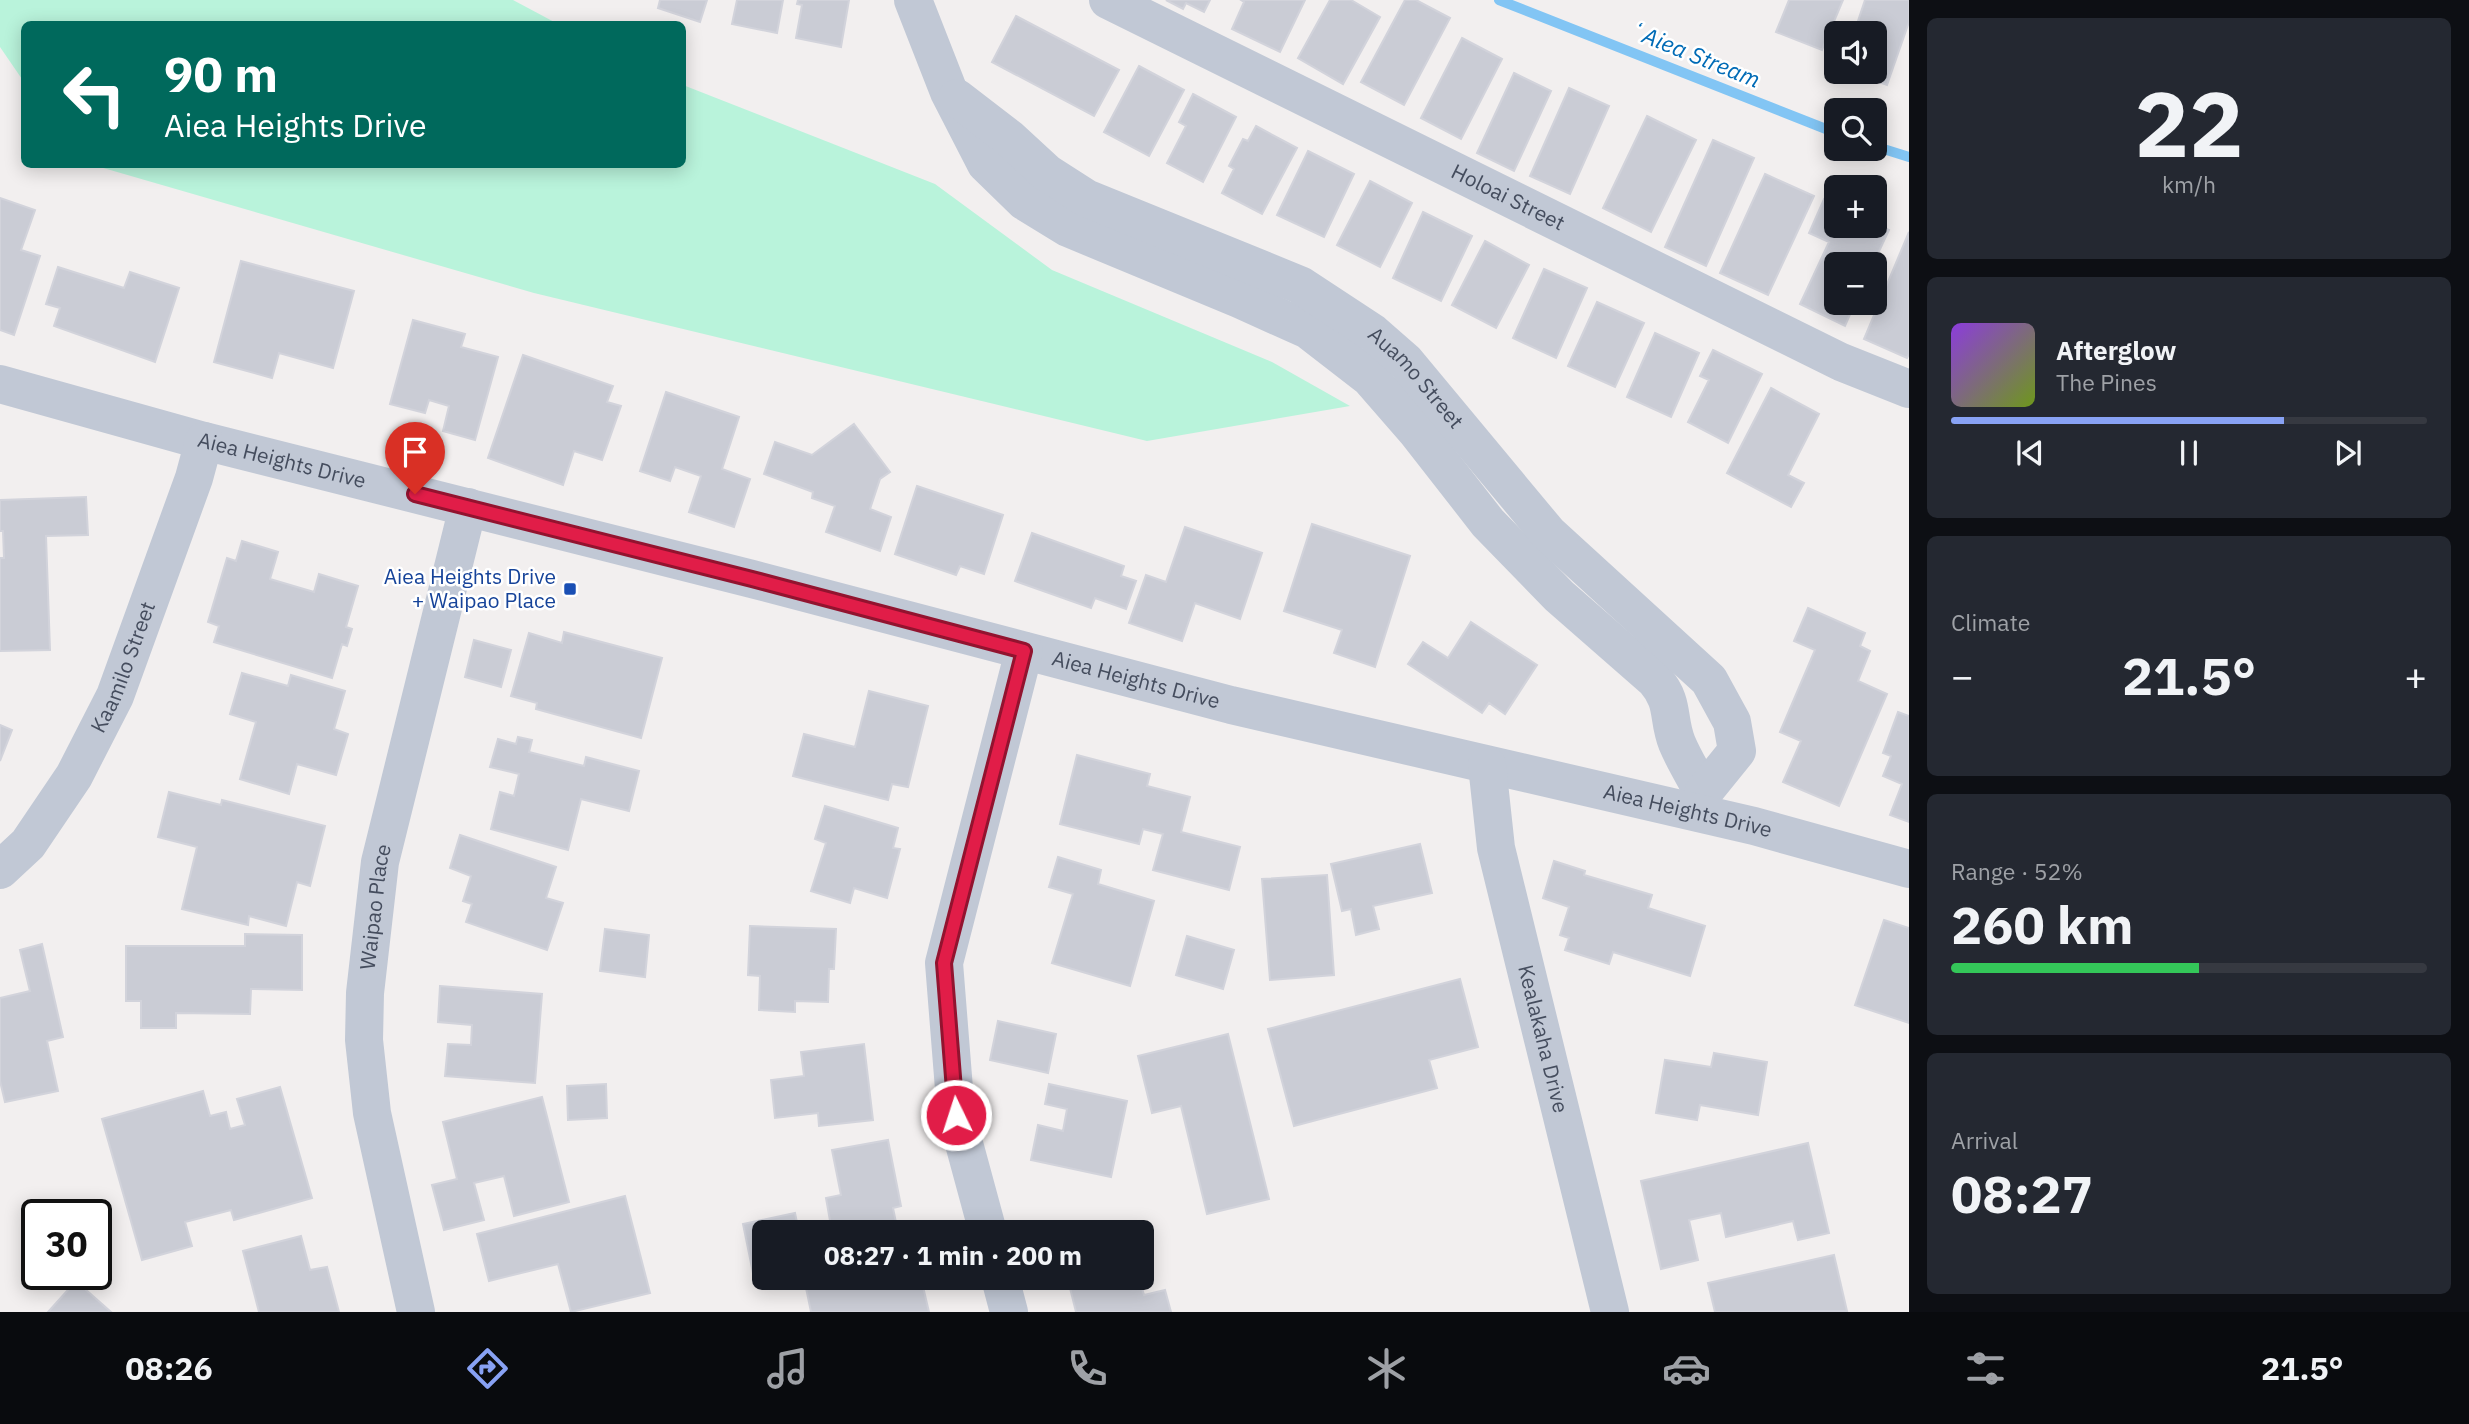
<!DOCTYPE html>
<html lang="en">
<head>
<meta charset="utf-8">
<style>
  body { margin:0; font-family:"IBM Plex Sans",sans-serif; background:#242831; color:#f1f3f6; height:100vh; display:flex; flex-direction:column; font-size:26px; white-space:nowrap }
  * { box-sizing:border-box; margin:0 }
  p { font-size:23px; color:#9ea1a6 }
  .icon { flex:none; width:38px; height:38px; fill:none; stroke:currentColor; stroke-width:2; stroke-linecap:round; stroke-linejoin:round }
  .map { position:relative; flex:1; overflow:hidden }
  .side { display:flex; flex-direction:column; gap:18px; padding:18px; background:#0d0f14; width:560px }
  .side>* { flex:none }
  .banner { position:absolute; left:21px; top:21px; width:665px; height:147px; border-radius:10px; box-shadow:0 4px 18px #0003; background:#00695c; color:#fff; overflow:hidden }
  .buttons { position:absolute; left:1824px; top:21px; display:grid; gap:14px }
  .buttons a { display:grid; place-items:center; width:63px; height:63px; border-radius:10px; background:#171b24; box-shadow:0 4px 18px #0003; font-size:35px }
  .speed { position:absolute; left:21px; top:1199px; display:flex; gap:14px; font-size:35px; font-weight:700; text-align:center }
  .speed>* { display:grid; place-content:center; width:91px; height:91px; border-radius:50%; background:#171b24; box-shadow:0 4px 18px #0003; line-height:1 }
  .speed .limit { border:4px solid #111; border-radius:10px; background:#fff; color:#111 }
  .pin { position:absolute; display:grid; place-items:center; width:60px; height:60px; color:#fff; margin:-72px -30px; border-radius:50% 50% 50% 0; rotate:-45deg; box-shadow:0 0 7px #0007 }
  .pin .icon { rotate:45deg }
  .me { position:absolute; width:77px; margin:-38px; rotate:356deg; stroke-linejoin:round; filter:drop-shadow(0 0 5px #0008) }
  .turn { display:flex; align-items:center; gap:24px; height:147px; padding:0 28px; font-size:32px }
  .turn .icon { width:91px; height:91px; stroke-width:2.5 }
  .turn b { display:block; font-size:49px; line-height:60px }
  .big { font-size:52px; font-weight:800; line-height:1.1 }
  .side .tile { flex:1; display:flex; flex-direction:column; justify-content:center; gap:10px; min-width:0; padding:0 24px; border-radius:10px; background:#242831 }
  .side .dial { align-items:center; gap:0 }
  .dial b { font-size:91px; line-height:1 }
  .song { display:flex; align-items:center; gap:21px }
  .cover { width:84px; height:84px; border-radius:10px; background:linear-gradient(135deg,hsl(270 70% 55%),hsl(80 70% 35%)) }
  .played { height:7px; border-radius:4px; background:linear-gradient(90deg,#88a2f4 70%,#363941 70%) }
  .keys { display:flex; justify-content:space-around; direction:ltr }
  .heat { display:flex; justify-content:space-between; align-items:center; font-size:38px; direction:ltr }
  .charge { height:10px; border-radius:5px; background:linear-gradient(90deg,#34c759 52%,#363941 0) }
  .trip { position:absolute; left:752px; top:1220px; width:402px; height:70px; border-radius:10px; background:#171b24; box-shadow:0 4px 18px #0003; font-weight:800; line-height:70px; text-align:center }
  .tab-bar { display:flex; height:112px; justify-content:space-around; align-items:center; background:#090b0e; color:#9ea1a6 }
  .tab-bar .icon { width:49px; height:49px }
  .tab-bar .current { color:#88a2f4 }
  .tab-bar b { font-size:32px; color:#f1f3f6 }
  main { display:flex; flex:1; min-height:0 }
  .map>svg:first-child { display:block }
  .green { fill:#b9f3db }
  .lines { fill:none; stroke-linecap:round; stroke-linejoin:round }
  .stream { stroke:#82c5f4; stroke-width:10 }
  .building { fill:#caccd5; stroke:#d2d3db; stroke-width:2 }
  .minor { stroke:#c1c8d5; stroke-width:38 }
  .route-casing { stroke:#92132f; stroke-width:18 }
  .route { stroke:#e11d48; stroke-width:12 }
  .transit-dot { fill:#1a4fb4; stroke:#fff; stroke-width:2.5 }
  .labels { text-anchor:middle; stroke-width:5; stroke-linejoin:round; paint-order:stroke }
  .street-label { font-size:21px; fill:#454d5e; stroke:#fff }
  .transit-label { font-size:21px; fill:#164399; stroke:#fff; text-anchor:end }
  .water-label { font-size:23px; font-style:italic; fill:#006bb6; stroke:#fff }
</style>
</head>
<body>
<main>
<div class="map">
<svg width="1909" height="1312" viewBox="0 0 1909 1312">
  <rect width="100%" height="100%" fill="#f2efef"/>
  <path class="green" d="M0 0H513L558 24H24V82L0 47Z
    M683 85 935 184 1052 270 1272 362 1350 406 1147 441 534 293 93 165 682 164Z"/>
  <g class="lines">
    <path class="stream" d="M1499 0 1836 133
      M1874 146 1909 157"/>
  </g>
  <path class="building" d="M660 0H707L700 22 658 8Z
    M737 0H783L777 33 732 24Z
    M798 0H849L841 47 796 38 802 5 797 4Z
    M1166 0H1210L1204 12 1186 3 1183 9Z
    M1241 0H1305L1280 52 1232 29 1244 2Z
    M1330 0H1351L1380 17 1343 84 1298 58Z
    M1405 0H1416L1450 18 1404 105 1361 82Z
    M1789 0H1843L1822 50 1776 32Z
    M1865 0H1909V22L1887 85 1851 72H1874V33H1854Z
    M1016 16 1119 70 1094 116 992 62Z
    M1462 38 1502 59 1461 139 1421 118Z
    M1139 66 1184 90 1149 156 1104 132Z
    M1514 73 1551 91 1514 171 1477 153Z
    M1569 88 1609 106 1570 194 1530 176Z
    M1193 94 1236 117 1203 182 1167 163 1186 126 1179 122Z
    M1647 116 1696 140 1651 232 1603 208Z
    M1256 126 1297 148 1262 214 1222 193 1234 169 1229 166 1243 139 1248 141Z
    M1713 140 1754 158 1706 266 1665 247Z
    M1308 151 1354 174 1324 237 1277 215Z
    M1765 174 1814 196 1768 295 1720 273Z
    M1370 181 1412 203 1380 267 1337 245Z
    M0 198 35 210 21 250 40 256 14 335 0 330Z
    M1824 199 1836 205V226H1874V223L1889 230 1873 264H1836V303H1855L1845 326 1800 304 1829 242 1809 233Z
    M1423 212 1472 236 1441 301 1393 278Z
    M1909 232V354L1907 358 1864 339Z
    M1485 241 1529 265 1496 328 1452 305Z
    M241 261 354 291 333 368 279 353 272 378 214 362Z
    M58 267 124 288 130 272 179 288 155 362 54 326 60 308 46 304Z
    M1544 269 1587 288 1556 358 1513 338Z
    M1597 302 1644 323 1615 387 1568 366Z
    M413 320 465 334 461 347 498 357 475 440 443 431 449 406 429 400 425 413 390 404Z
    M1655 333 1699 353 1671 417 1627 397Z
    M1713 350 1762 374 1728 443 1688 422 1709 380 1700 376Z
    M523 355 613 386 607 402 621 406 602 460 574 451 563 485 488 458Z
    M1771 388 1819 414 1788 475 1804 483 1791 507 1727 473Z
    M666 392 739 417 722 469 750 479 734 527 689 512 701 476 675 467 670 481 640 471Z
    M854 424 890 472 880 479 870 509 891 517 880 551 826 532 835 506 812 498 813 492 764 474 775 442 812 455Z
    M917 486 1003 515 984 574 960 566 956 575 895 554Z
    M86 497 88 535 46 536 50 650 0 651V558H4L3 531H0V500Z
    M1312 524 1410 556 1375 667 1334 653 1342 630 1284 611Z
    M1185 527 1262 553 1240 619 1195 603 1182 641 1129 623 1146 575 1166 582Z
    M1032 533 1124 566 1121 576 1136 581 1126 609 1095 598 1091 608 1015 581Z
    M242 541 278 552 270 579 314 592 319 574 358 586 346 627 352 629 347 646 342 644 332 678 214 642 219 626 208 622 227 558 236 561Z
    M1808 608 1865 633 1860 646 1870 651 1858 681 1887 694 1839 806 1783 782 1801 741 1780 732 1815 650 1794 641Z
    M1471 622 1537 665 1505 714 1489 703 1482 713 1408 664 1423 642 1448 658Z
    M564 632 662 658 641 738 536 709 537 703 511 696 529 633 562 643Z
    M474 640 511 650 501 687 465 677Z
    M242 673 288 686 291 675 345 691 334 729 348 734 336 775 297 764 289 794 240 779 256 722 230 714Z
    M869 691 928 706 908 787 892 784 888 800 793 776 804 734 855 747Z
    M1898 712 1909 716V822L1890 815 1902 784 1883 776 1891 756 1883 753Z
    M0 725 12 730 0 761Z
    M518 737 532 740 529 752 584 766 586 757 639 771 629 811 581 799 568 850 491 829 500 792 514 796 519 774 490 767 498 739 516 744Z
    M1077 755 1150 774 1147 786 1190 797 1181 832 1240 847 1229 890 1153 870 1163 834 1143 829 1139 844 1060 824Z
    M169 792 221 805 222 800 325 826 310 886 297 882 286 926 249 916 248 925 182 909 197 847 158 837Z
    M825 806 898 828 893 848 900 849 887 898 854 888 850 903 811 891 826 843 815 839Z
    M460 835 556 867 546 898 563 903 547 950 466 922 472 904 463 901 471 876 450 868Z
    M1420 844 1432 893 1373 906 1379 929 1356 935 1351 909 1342 911 1331 864Z
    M1058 857 1101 870 1098 884 1154 901 1130 986 1052 963 1073 894 1049 887Z
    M1554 861 1585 871 1584 875 1652 895 1648 908 1705 926 1690 976 1613 952 1609 964 1565 950 1569 938 1560 935 1569 907 1543 898Z
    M1327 875 1334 975 1270 980 1262 879Z
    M1884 920 1909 928V1023L1855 1005Z
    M750 926 836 929 834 969H829L828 1002 795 1001V1012L759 1010 760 976 748 975Z
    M605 929 649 935 645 977 600 971Z
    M245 934 302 935V990L251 989 250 1014 176 1013V1028H141V1001H126V946H245Z
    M1187 936 1234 950 1223 989 1176 975Z
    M42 944 63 1037 47 1041 58 1091 5 1102 0 1081V998L30 991 20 950Z
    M1460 979 1478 1047 1429 1060 1437 1088 1294 1126 1268 1029Z
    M440 986 542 994 535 1083 445 1076 448 1044 471 1045 472 1025 438 1022Z
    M998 1021 1056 1034 1048 1073 990 1060Z
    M1228 1034 1269 1199 1207 1214 1181 1106 1152 1113 1138 1056Z
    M864 1044 873 1120 819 1126 818 1113 775 1118 771 1080 804 1076 801 1052Z
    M1714 1053 1767 1062 1758 1115 1700 1105 1697 1120 1656 1113 1665 1060 1711 1067Z
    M606 1084 607 1118 568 1120 567 1086Z
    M1049 1084 1127 1101 1111 1177 1031 1160 1038 1125 1063 1131 1067 1109 1045 1104Z
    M280 1087 312 1198 234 1220 231 1210 185 1222 192 1246 142 1260 102 1119 203 1091 210 1116 226 1112 230 1129 245 1125 237 1099Z
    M542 1097 569 1202 514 1216 504 1176 474 1183 484 1220 444 1230 432 1185 457 1179 443 1122Z
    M888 1140 901 1206 893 1208 898 1232H832L826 1198 841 1195 832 1150Z
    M1808 1143 1829 1233 1798 1240 1793 1221 1726 1237 1721 1213 1689 1220 1698 1260 1661 1269 1641 1181Z
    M625 1196 650 1293 571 1312 558 1264 489 1281 477 1234Z
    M795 1213 799 1232H765V1271L753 1273 743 1224Z
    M301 1236 310 1270 327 1267 339 1312H259L243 1251Z
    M1834 1255 1847 1311 1715 1312 1708 1283Z
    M827 1278H834L835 1284 866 1278H921L929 1312H811L805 1283Z
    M1095 1278H1139L1144 1295 1165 1290 1171 1312H1076L1069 1284Z
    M76 1281 111 1312H48Z"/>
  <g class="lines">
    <g class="minor">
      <path d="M913 0 949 92 986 164 1024 201 1068 228 1239 299 1308 330 1370 378 1417 432 1488 523 1559 596 1655 680C1675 703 1667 718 1677 743 1684 760 1695 777 1703 793"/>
      <path id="s1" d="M1108 0 1841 362 1909 389"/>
      <path id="s2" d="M957 98 1009 138 1047 173 1086 198 1300 285 1373 333 1405 361 1548 533 1709 680 1732 722 1737 751 1703 793 1700 813"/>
      <path id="s3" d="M0 384 204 441 752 579 1231 705 1754 826 1909 869"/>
      <path id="s4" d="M1487 765 1496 848 1610 1312"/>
      <path id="s5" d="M0 870 28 844 74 776 115 696 194 478 204 441"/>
      <path d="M988 1232 956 1114 944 963 1024 651"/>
      <path d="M1000 1278 1009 1312"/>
      <path id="s6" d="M416 1312 372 1113 364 1040 365 993 380 862 468 507"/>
    </g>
  </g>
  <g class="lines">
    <defs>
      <path id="route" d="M415 494 752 579 1024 651 944 963 956 1115"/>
    </defs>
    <use href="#route" class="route-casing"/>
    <use href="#route" class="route"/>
  </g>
  <rect class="transit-dot" x="563" y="582" width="14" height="14" rx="3.5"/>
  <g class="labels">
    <g class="street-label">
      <text dy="7" stroke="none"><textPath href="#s1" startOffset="446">Holoai Street</textPath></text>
      <text dy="7" stroke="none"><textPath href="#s2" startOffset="544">Auamo Street</textPath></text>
      <text dy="7" stroke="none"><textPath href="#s3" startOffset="292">Aiea Heights Drive</textPath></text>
      <text dy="7" stroke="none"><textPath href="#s5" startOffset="240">Kaamilo Street</textPath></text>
      <text dy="7" stroke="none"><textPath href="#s3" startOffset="1174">Aiea Heights Drive</textPath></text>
      <text dy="7" stroke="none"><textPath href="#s3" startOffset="1741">Aiea Heights Drive</textPath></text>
      <text dy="7" stroke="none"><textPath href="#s6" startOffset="411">Waipao Place</textPath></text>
      <text dy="7" stroke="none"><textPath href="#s4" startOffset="280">Kealakaha Drive</textPath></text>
    </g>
    <g class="transit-label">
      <text x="556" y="584">Aiea Heights Drive<tspan x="556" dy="24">+ Waipao Place</tspan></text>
    </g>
    <g class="water-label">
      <text transform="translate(1695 55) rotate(22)" y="8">ʻAiea Stream</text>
    </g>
  </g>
</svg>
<div class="buttons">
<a><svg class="icon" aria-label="sound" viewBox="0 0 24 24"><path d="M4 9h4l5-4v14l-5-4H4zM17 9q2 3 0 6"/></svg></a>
<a><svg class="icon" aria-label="search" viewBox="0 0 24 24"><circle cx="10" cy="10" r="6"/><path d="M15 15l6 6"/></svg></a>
<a>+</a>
<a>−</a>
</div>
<div class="speed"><div class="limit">30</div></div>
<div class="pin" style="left:415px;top:494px;background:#d93025"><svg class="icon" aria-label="arrive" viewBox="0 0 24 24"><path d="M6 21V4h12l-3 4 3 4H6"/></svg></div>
<svg class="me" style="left:956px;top:1115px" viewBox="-20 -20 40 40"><circle r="17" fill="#e11d48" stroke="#fff" stroke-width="3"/><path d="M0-11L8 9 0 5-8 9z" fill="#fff"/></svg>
<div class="trip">08:27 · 1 min · 200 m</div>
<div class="banner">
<div class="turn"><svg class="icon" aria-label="left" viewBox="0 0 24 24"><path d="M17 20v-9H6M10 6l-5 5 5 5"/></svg><div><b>90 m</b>Aiea Heights Drive</div></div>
</div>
</div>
<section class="side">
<div class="tile dial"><b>22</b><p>km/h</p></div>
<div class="tile">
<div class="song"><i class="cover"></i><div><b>Afterglow</b><p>The Pines</p></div></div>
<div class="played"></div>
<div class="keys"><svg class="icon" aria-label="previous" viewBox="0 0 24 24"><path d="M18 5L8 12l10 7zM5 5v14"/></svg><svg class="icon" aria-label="pause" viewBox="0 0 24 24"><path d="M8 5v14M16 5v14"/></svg><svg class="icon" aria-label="next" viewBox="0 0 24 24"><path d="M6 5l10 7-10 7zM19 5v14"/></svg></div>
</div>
<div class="tile"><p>Climate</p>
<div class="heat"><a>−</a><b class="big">21.5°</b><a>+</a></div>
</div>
<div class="tile"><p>Range · 52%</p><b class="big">260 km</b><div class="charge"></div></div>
<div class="tile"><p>Arrival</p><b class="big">08:27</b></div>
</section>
</main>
<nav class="tab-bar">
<b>08:26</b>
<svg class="icon current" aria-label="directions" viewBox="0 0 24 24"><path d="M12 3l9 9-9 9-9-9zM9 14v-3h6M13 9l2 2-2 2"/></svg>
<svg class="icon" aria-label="music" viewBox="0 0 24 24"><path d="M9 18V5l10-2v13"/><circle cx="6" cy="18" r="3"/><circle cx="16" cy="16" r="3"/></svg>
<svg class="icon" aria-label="phone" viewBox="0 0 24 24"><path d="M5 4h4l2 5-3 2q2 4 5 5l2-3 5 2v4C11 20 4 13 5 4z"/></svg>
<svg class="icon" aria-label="climate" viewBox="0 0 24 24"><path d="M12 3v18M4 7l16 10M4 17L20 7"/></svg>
<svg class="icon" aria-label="car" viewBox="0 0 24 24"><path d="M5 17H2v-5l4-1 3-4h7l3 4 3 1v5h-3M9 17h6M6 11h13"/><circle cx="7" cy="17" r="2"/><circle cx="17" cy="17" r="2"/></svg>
<svg class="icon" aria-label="filters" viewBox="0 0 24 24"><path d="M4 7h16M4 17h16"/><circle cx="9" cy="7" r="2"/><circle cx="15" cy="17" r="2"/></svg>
<b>21.5°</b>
</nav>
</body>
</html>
